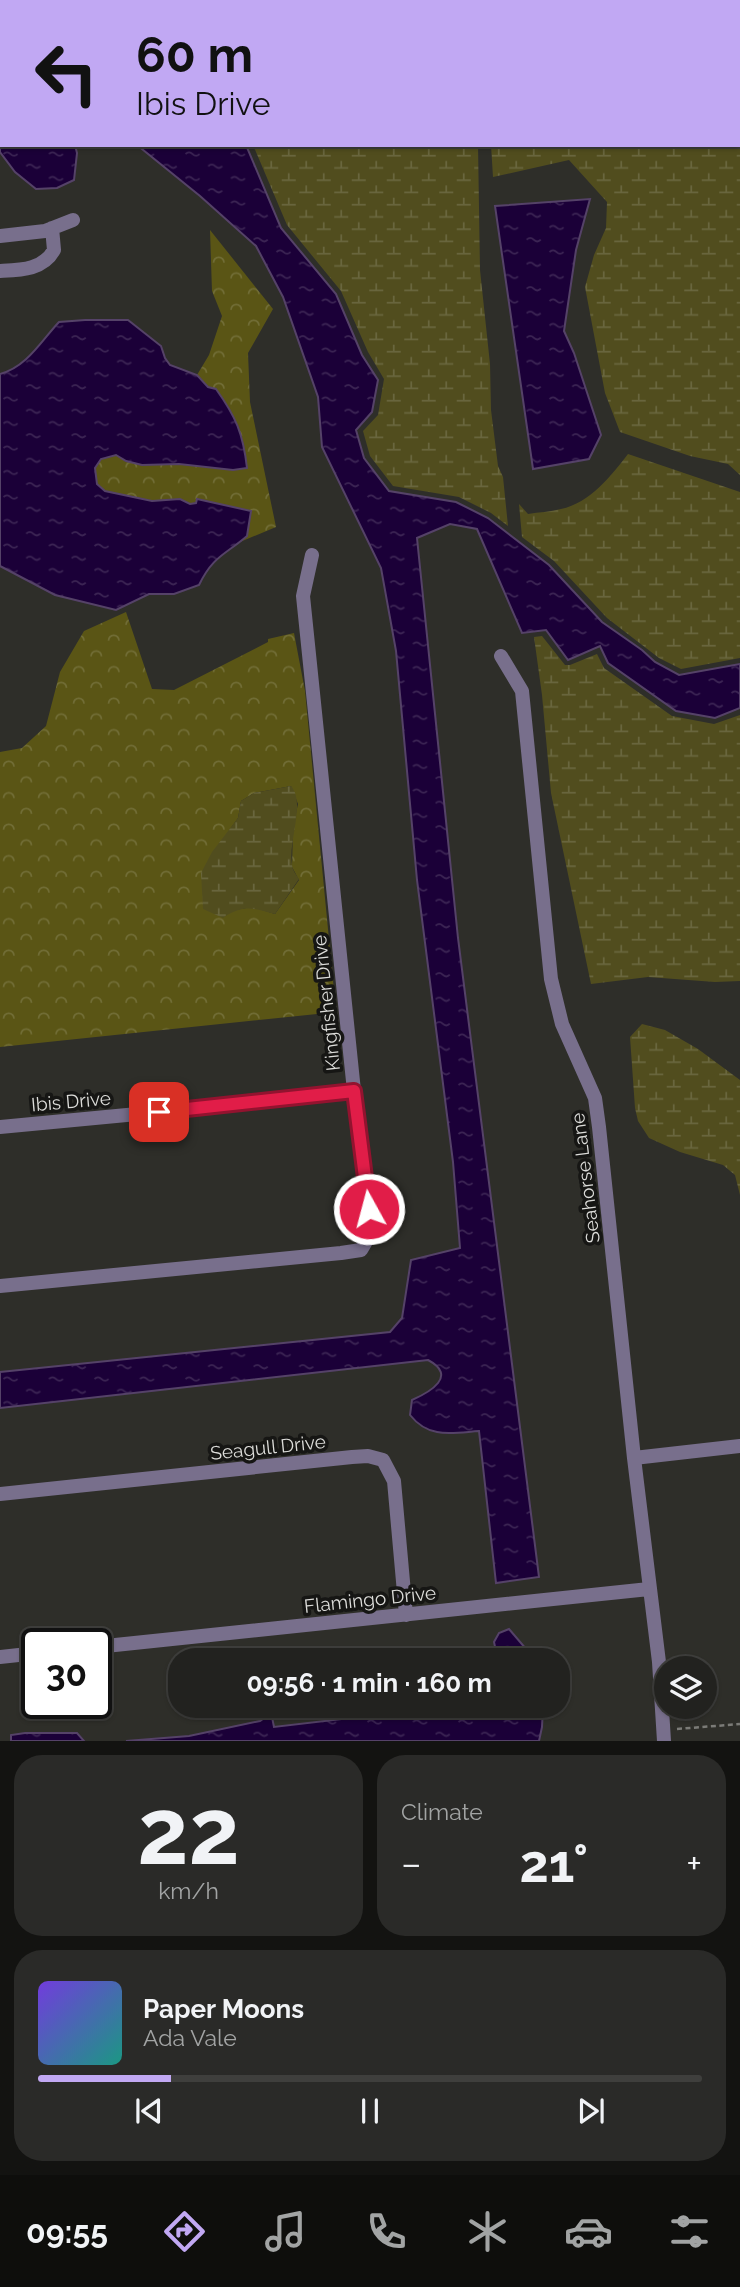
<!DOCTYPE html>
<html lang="en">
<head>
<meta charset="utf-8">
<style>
  body { margin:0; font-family:Raleway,sans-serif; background:#2a2a28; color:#f1f3f6; height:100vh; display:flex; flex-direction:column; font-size:26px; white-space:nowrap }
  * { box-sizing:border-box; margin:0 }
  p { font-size:23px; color:#a2a4a4 }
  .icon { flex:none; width:38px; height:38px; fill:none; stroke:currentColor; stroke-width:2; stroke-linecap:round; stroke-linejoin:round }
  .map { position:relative; height:1741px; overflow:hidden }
  .drawer { display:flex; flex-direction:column; gap:14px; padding:14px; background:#131311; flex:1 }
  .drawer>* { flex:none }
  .banner { position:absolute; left:0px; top:0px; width:740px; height:147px; box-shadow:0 2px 5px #0004,0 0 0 2px #3f3f3d; background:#c1a8f3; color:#111; overflow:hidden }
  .controls { position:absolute; left:654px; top:1656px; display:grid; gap:14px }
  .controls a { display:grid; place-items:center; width:63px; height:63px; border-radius:50%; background:#22221f; box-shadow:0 2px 5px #0004,0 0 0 2px #3f3f3d; font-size:35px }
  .speed { position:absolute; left:21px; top:1628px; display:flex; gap:14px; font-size:35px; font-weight:700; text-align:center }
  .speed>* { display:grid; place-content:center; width:91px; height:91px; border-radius:50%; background:#22221f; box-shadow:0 2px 5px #0004,0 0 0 2px #3f3f3d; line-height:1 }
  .speed .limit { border:4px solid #111; border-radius:10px; background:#fff; color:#111 }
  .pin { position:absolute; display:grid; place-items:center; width:60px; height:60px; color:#fff; margin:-30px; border-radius:14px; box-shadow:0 4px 10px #0006 }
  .me { position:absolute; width:77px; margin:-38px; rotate:353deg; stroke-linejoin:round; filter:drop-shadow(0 0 5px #0008) }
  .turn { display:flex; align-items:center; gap:24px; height:147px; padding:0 21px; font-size:32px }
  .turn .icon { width:91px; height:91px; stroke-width:2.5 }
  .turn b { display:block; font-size:49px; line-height:60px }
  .big { font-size:52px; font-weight:700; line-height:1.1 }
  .drawer .tile { flex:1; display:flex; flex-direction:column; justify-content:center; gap:10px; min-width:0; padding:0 24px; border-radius:28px; background:#2a2a28 }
  .drawer .dial { align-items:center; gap:0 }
  .dial b { font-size:91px; line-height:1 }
  .song { display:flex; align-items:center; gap:21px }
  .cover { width:84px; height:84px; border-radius:10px; background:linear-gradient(135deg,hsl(260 70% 55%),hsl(170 70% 35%)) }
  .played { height:7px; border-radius:4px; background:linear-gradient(90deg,#c1a8f3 20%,#3f3f3d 20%) }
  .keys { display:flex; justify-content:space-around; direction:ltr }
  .heat { display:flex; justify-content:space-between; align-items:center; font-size:38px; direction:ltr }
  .drawer .tiles { flex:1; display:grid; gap:14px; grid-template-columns:1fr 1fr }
  .tile:last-child { grid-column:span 2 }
  .trip { position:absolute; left:168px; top:1648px; width:402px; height:70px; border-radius:28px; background:#22221f; box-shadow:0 2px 5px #0004,0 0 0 2px #3f3f3d; font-weight:700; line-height:70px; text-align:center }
  .dock { display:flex; height:112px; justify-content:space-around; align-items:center; background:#0e0e0c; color:#a2a4a4 }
  .dock .icon { width:49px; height:49px }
  .dock .on { color:#c1a8f3 }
  .dock b { font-size:32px; color:#f1f3f6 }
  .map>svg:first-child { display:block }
  .forest { fill:url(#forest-crowns); fill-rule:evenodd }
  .wetland { fill:url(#wetland-marsh) }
  .water { fill:url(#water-ripples); stroke:#554268; stroke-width:2 }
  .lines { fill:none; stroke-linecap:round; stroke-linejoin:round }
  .path { stroke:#7b7b77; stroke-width:2.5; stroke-dasharray:5 3.5; stroke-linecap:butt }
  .minor { stroke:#786f8c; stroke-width:14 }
  .route-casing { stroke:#92132f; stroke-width:18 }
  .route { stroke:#e11d48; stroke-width:12 }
  .labels { text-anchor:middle; stroke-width:7; stroke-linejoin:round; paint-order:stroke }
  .street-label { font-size:19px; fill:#dcdcd9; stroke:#161614 }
</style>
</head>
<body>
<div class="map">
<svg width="740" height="1741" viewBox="0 0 740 1741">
  <defs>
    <pattern id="forest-crowns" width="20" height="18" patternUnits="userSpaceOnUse" patternTransform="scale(1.75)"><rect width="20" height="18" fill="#5a5515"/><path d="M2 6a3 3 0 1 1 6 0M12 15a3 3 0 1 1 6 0" fill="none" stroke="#716d36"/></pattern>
    <pattern id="wetland-marsh" width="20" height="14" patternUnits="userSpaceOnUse" patternTransform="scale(1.75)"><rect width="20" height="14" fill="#514d1e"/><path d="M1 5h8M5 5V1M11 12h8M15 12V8" fill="none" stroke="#69663e"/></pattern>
    <pattern id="water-ripples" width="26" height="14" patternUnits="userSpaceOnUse" patternTransform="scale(1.75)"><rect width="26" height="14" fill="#1b0038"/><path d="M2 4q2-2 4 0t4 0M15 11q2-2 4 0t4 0" fill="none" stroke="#3c2554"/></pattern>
  </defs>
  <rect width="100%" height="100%" fill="#2e2e29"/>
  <path class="forest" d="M483 0H740V21L738 2H483Z
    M210 230 273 309 248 353 250 402 276 527 240 542 247 536 222 505 203 500 190 504 180 499 152 501 105 491 97 484 95 467 101 459 116 455C136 467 154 463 176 464 195 465 214 468 233 470L244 446 197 375 209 355 222 316 212 291Z
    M126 612 152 689 174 690 268 642V639L294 633 305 691 336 1012 0 1047V752L22 748 46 726 60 672 84 631ZM291 786 298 804 293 827 292 867 299 880 275 914 252 907 235 910 230 829 238 818 241 801 254 793Z"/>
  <path class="wetland" d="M6 0H470V2H9Z
    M739 21H740V475L728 464 690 456 620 432 605 393 585 287 594 255 606 228 607 202 569 160 493 177 491 145H738Z
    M253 145H478L480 270 490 364 491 410 498 466 503 477 508 526 491 513 459 497 393 486 370 456 363 431 378 415 384 379 368 352 341 291 287 225Z
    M628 454 740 492V658L681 669 659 658 607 618 554 561 522 537 519 504 528 514C539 512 550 512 561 509 590 503 611 476 628 454Z
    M542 636 565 665H570L597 654 604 668 672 716 714 724 740 715V981L715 982 648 977 591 984 551 793 542 695 534 637Z
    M291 786C306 803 288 841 292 864 292 870 296 874 299 879L275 914C253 908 243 904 223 918L203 909 201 873 212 852 238 818 241 801 254 793Z
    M642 1024 665 1030 698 1049 740 1080V1195L735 1175 723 1165 680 1152 649 1138 638 1121 635 1108 630 1037Z"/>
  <path class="water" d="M0 4 2 5V145H75L77 153 74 180 57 188 36 189 15 172 0 152Z
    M137 145H246L281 228 336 294 362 355 378 380 372 412 356 430 364 458 389 491 456 502 488 518 549 565 602 622 642 650 655 662 679 675 740 664V708L715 718 676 711 608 663 600 646 568 660 546 630 522 633 477 529 450 524 417 538 458 938 539 1577 496 1583 479 1431C452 1433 429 1439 410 1415L412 1400C430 1392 458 1376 428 1360L0 1408V1372L390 1332 402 1318 411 1260 460 1248 453 1162 417 880 396 651 381 568 322 447 318 397 283 297 256 246 200 196Z
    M590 199 576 250 564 331 574 353 601 435 589 459 533 469 495 206Z
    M85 320H128L161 346 165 358 170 365 197 375 208 387 216 389C236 417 243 433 247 468L233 470 179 464 142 465 126 461 116 455 101 459 95 468 97 484 105 491 152 501 180 499 190 504 196 503 197 499 251 511 247 536C225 555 213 556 199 585L174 594H149L116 610 55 595 0 566V374C27 367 41 341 59 322Z
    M509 1629 533 1657 535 1661H498L494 1642 499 1633Z
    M453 1706H543L542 1727 539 1741H126L189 1736 260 1721 267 1716 272 1717 274 1727Z
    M25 1733H77L84 1741H11V1735Z"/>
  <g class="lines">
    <path class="path" d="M677 1729 740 1724"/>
    <path class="minor" d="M0 236 45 231 73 220
      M0 271C20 270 43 270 54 250L52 228
      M501 656 522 691 551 979 562 1024 595 1098 599 1127 634 1458 659 1662 664 1741
      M0 1127 211 1107 354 1091
      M0 1286 341 1253 361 1250 371 1233 354 1091 303 596 312 555
      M634 1458 740 1446
      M0 1494 352 1457 368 1456 383 1460 394 1481 406 1615
      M96 1647 649 1589
      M0 1657 37 1653"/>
  </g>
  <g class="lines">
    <defs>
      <path id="route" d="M159 1112 354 1091 369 1209"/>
    </defs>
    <use href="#route" class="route-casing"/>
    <use href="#route" class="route"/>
  </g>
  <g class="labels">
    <g class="street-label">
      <text transform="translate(326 1003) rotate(-96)" y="7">Kingfisher Drive</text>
      <text transform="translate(71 1101) rotate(-5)" y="7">Ibis Drive</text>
      <text transform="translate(585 1178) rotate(-97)" y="7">Seahorse Lane</text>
      <text transform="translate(268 1447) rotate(-6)" y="7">Seagull Drive</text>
      <text transform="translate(370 1599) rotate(-6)" y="7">Flamingo Drive</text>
    </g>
  </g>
</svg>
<div class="controls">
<a><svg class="icon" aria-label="layers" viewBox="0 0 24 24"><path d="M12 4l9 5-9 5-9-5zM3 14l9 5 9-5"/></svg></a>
</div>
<div class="speed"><div class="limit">30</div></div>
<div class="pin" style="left:159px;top:1112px;background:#d93025"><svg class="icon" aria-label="arrive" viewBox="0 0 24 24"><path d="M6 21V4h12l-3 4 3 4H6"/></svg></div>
<svg class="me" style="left:369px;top:1209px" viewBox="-20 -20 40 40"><circle r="17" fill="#e11d48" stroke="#fff" stroke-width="3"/><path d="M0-11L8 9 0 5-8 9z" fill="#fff"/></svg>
<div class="trip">09:56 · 1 min · 160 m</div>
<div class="banner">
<div class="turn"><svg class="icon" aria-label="left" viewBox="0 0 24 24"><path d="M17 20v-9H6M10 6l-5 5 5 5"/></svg><div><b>60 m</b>Ibis Drive</div></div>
</div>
</div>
<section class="drawer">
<div class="tiles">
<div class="tile dial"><b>22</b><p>km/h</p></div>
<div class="tile"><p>Climate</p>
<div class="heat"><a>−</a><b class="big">21°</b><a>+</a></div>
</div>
<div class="tile">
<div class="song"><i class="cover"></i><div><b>Paper Moons</b><p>Ada Vale</p></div></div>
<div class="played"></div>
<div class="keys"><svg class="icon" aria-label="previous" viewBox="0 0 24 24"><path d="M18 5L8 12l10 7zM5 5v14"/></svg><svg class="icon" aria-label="pause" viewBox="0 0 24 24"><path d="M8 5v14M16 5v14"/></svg><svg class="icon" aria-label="next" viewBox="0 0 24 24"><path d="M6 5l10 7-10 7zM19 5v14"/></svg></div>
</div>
</div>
</section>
<nav class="dock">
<b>09:55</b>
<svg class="icon on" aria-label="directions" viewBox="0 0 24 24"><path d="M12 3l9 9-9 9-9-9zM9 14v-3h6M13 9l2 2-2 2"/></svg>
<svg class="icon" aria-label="music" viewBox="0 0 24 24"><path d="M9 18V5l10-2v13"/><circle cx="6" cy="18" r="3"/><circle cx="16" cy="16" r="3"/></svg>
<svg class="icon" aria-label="phone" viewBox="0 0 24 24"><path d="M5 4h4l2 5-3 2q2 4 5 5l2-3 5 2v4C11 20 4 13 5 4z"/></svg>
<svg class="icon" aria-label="climate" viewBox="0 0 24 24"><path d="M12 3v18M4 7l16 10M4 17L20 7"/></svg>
<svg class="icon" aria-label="car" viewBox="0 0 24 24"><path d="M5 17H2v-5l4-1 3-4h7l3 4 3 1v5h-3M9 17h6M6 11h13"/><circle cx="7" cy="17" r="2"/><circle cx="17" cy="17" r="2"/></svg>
<svg class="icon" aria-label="filters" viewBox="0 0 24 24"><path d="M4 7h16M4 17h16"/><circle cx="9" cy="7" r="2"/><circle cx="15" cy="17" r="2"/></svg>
</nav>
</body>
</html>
